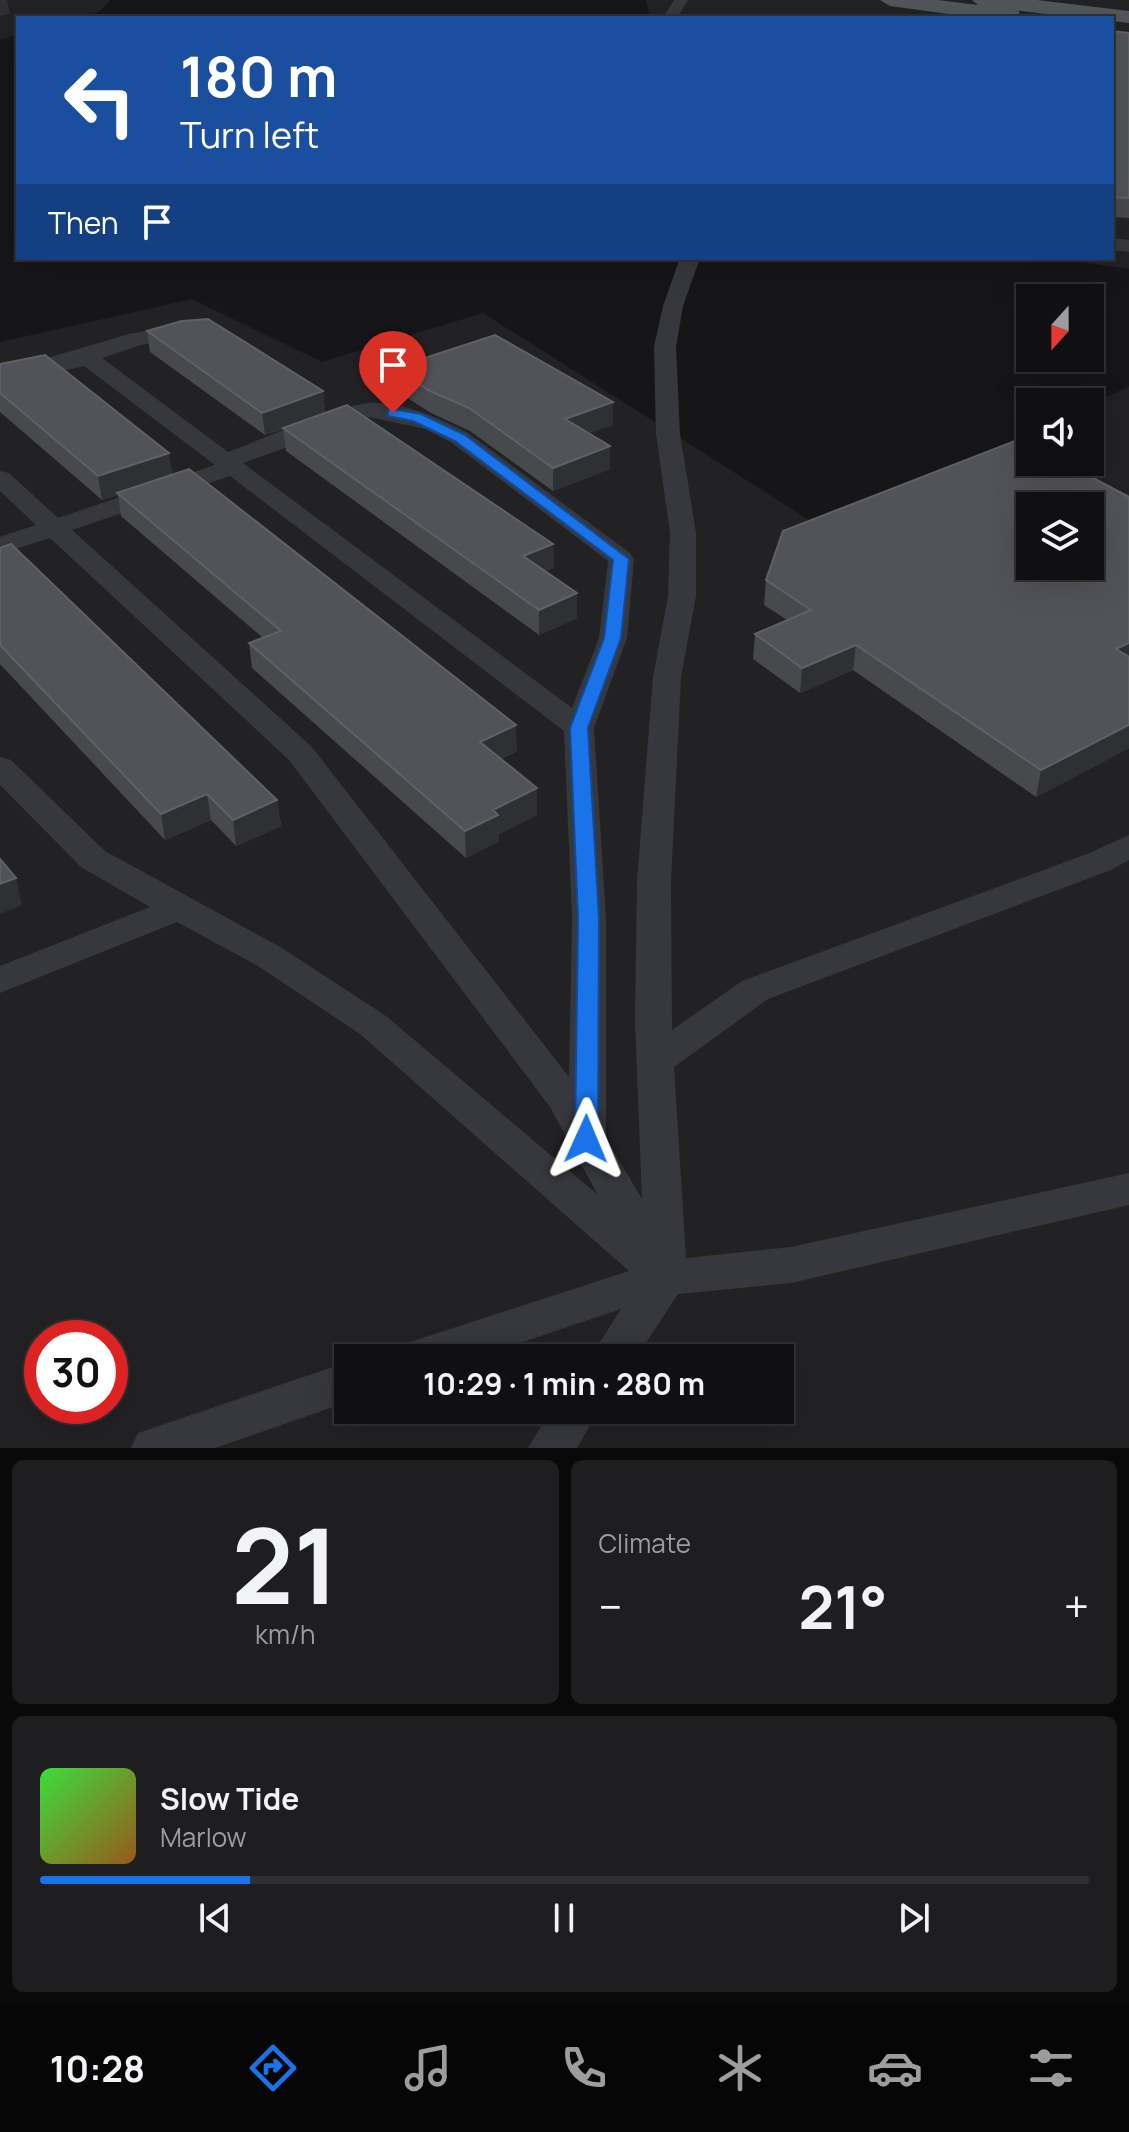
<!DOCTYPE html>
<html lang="en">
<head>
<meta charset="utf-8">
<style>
  body { margin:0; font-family:Manrope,sans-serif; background:#1e1e20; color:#f1f3f6; height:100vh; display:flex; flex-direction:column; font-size:30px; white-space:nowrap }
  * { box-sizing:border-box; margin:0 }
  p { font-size:26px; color:#9c9d9f }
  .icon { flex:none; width:44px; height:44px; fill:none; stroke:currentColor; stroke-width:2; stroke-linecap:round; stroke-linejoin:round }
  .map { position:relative; height:1448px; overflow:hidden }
  .side { display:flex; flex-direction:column; gap:12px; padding:12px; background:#09090a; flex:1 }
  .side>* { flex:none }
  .hud { position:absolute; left:16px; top:16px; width:1098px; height:244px; border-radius:0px; box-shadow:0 8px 32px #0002,0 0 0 2px #303032; background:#1a4fa0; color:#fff; overflow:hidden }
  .needle { width:52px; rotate:201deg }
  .controls { position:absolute; left:1016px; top:284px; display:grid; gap:16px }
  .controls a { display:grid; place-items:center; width:88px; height:88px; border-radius:0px; background:#101012; box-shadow:0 8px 32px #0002,0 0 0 2px #303032; font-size:40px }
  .speed { position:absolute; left:24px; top:1320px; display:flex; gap:16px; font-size:40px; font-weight:700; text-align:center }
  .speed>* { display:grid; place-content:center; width:104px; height:104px; border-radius:50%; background:#101012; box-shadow:0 8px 32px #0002,0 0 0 2px #303032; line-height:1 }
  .speed .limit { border:12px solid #d22; background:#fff; color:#111 }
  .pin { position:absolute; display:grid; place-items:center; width:68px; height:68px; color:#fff; margin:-82px -34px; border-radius:50% 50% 50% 0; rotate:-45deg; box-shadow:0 0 8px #0007 }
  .pin .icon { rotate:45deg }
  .me { position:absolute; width:88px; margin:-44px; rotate:1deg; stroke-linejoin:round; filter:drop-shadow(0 0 6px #0008) }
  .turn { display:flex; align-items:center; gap:28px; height:168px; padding:0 32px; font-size:36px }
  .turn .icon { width:104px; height:104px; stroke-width:2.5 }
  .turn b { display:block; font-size:56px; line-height:68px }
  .then { display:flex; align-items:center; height:76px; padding:0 32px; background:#0003; gap:16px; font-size:30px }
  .big { font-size:60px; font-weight:700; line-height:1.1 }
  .side .widget { flex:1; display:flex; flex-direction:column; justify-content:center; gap:12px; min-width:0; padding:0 28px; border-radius:12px; background:#1e1e20 }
  .side .dial { align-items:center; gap:0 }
  .dial b { font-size:104px; line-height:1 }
  .song { display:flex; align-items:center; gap:24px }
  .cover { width:96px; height:96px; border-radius:12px; background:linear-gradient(135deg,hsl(120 70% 55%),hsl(30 70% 35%)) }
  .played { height:8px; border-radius:4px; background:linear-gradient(90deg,#1a73e8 20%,#303032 20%) }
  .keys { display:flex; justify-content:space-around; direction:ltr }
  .heat { display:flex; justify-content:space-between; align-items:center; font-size:44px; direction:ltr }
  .side .tiles { flex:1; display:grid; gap:12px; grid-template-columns:1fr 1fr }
  .widget:last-child { grid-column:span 2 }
  .trip { position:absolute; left:334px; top:1344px; width:460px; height:80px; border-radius:0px; background:#101012; box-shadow:0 8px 32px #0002,0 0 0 2px #303032; font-weight:700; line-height:80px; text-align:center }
  .dock { display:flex; height:128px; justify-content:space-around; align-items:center; background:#060607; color:#9c9d9f }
  .dock .icon { width:56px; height:56px }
  .dock .active { color:#1a73e8 }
  .dock b { font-size:36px; color:#f1f3f6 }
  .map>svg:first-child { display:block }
  .built { fill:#222225; fill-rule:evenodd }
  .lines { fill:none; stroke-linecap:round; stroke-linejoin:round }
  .street { fill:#37383d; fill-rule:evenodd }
  .primary { fill:#53555c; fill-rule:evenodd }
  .wall { fill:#47494d }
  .shaded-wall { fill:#2f3033 }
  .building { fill:#525359; stroke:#5f6168; stroke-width:2; fill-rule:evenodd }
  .route { fill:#1a73e8; stroke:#114b97; stroke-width:2 }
</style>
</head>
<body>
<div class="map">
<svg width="1129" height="1448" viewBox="0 0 1129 1448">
  <rect width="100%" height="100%" fill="#161618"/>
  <path class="built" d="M0 0H110L99 12 76 18H18V34L0 40Z
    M646 0H1129V269L1052 258H1112V18H650Z
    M192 299 322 362 483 313 828 532 1030 434V462H1090V405L1129 386V1448H0V342ZM1030 506H1090V566H1030ZM42 1338H110V1406H42ZM348 1358H780V1410H348Z"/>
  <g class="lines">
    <path class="street" d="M674 0H688L677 18H663Z
      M1112 238 1129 240V252L1112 250Z
      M680 258H700L683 306 676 347 680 434 696 533V596L681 677 671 882 672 1030 742 981 1087 854 1129 835V860L1111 870 768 999 674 1067 686 1258 791 1247 1129 1173V1205L791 1283 678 1294 636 1358H590L621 1309 475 1358H397L404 1344 629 1271 360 1034 258 966 177 922 0 993V966L150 907 81 867 0 785V757L11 760 105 851 282 948 386 1016 598 1195 550 1107 289 760 50 538 0 554V537L36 525 0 491V471L9 473 58 518 215 465 84 366 0 386V372L129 334 188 324 196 325 199 330 196 335 141 345 102 358 228 452C266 438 330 408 368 403 401 400 441 419 468 433L630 553 634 559 627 638 594 728 606 918V1138L642 1199 635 1022 637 882 653 677 668 596 670 533 656 434 654 347 663 306ZM370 417 425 429 452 443 608 561 599 638 572 708 243 463ZM230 476 564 731 572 918 569 1077 311 746 72 530Z
      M348 1362V1402L215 1448H131L138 1433Z
      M551 1410H599L577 1448H528Z"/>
    <path class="primary" d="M880 0H938L978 5 972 0H1037L1129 11V23L1112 21V18H1083L1011 10 1019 11 1020 18H978L890 6Z"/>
  </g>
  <path class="wall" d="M1112 31 1129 33V218L1112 217Z
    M147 331 323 391 325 413 553 544 554 568 545 571 577 618 539 635 286 451 283 429 265 435 150 352Z
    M0 364 172 474 517 751 501 759 537 815 499 834V841L466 858 252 668 249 643 263 638 121 516 118 495 102 500 0 412Z
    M394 368 613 402V425L589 433 610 469 553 491 470 431 431 413 395 390Z
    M1129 497V748L1036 797 853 670 800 693 753 659 755 634 787 620 764 605 766 580Z
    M0 548 277 800 281 826 236 846 211 820 165 840 0 664Z"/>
  <path class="shaded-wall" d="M0 0H7L10 14 0 16Z
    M323 391 325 413 265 435 262 413Z
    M613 402V425L565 442V419Z
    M610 446V469L553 491V468Z
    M169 453 173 476 117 493 118 495 102 500 98 476Z
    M553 544 554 568 524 580 523 556Z
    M577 593V618L539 635V610Z
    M1129 643V666L1116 649Z
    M856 645 853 670 800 693 802 668Z
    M516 725 517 751 481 768 480 742Z
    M1129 725V748L1036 797 1041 770Z
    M537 788V815L499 834V841L466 858 465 831 493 810Z
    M207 794 211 820 165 840 161 814Z
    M277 800 281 826 236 846 233 820Z
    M16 878 22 905 0 914V884Z"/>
  <path class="building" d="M726 16 782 17V18H726Z
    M1112 31 1129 33V198L1112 197Z
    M208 319 323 391 262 413 147 331 182 321Z
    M495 335 613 402 565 419 610 446 553 468 469 408 430 391 394 368Z
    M45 355 169 453 98 476 0 393V364Z
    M347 405 553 544 523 556 577 593 539 610 283 428Z
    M1020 439 1030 445V462H1063L1129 497V643L1116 649 1129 657V725L1041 770 856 645 802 668 755 634 811 610 766 580 783 531ZM1030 506H1090V566H1030Z
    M189 469 516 725 480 742 537 788 493 810 498 815 465 831 249 643 281 631 117 493Z
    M11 544 277 800 233 820 207 794 161 814 0 645V548Z
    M0 859 16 878 0 884Z"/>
  <path class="route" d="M393 409 421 414 465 435 629 559 621 638 588 728 599 918 598 1139 595 1145 586 1148 578 1145 575 1139 578 918 570 728 604 638 613 560 455 441 413 421 388 416V410Z"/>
</svg>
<div class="controls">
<a><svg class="needle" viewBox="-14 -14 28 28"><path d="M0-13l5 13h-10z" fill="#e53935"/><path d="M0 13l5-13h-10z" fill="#9c9d9f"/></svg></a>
<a><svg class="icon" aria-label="sound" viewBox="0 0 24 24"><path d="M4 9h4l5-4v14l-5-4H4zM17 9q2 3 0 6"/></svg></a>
<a><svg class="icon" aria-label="layers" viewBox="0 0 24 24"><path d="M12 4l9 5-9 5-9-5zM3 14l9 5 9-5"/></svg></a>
</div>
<div class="speed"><div class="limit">30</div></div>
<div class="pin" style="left:393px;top:413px;background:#d93025"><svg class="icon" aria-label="arrive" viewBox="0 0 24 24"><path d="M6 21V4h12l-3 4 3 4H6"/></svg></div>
<svg class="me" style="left:586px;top:1139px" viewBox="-20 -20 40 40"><path d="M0-17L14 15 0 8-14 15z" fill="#1a73e8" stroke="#fff" stroke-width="4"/></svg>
<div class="trip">10:29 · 1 min · 280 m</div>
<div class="hud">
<div class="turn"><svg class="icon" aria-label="left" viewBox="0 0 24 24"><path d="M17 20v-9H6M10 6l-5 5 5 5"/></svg><div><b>180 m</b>Turn left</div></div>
<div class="then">Then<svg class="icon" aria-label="arrive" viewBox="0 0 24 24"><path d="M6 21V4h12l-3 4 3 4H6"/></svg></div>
</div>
</div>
<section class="side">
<div class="tiles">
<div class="widget dial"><b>21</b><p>km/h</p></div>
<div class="widget"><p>Climate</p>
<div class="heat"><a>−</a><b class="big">21°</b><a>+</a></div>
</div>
<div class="widget">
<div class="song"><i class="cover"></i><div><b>Slow Tide</b><p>Marlow</p></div></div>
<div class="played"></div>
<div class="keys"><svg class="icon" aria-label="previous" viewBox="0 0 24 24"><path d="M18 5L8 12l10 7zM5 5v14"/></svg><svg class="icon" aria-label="pause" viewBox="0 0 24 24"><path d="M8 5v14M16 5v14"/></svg><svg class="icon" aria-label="next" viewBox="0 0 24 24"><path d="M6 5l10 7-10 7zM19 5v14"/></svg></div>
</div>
</div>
</section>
<nav class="dock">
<b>10:28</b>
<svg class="icon active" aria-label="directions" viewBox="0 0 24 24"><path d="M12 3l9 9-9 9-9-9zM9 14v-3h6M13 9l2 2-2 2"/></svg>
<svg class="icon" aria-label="music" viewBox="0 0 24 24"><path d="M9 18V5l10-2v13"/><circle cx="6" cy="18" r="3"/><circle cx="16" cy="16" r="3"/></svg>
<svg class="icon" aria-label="phone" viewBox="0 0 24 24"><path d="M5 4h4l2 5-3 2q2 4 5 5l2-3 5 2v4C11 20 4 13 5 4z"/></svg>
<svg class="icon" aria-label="climate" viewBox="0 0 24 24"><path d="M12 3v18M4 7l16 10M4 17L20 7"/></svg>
<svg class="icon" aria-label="car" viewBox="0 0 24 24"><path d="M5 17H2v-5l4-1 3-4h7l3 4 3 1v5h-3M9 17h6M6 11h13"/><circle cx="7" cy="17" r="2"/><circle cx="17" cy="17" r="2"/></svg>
<svg class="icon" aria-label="filters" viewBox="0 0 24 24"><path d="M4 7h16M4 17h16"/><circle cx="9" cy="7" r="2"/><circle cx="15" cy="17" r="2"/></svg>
</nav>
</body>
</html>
